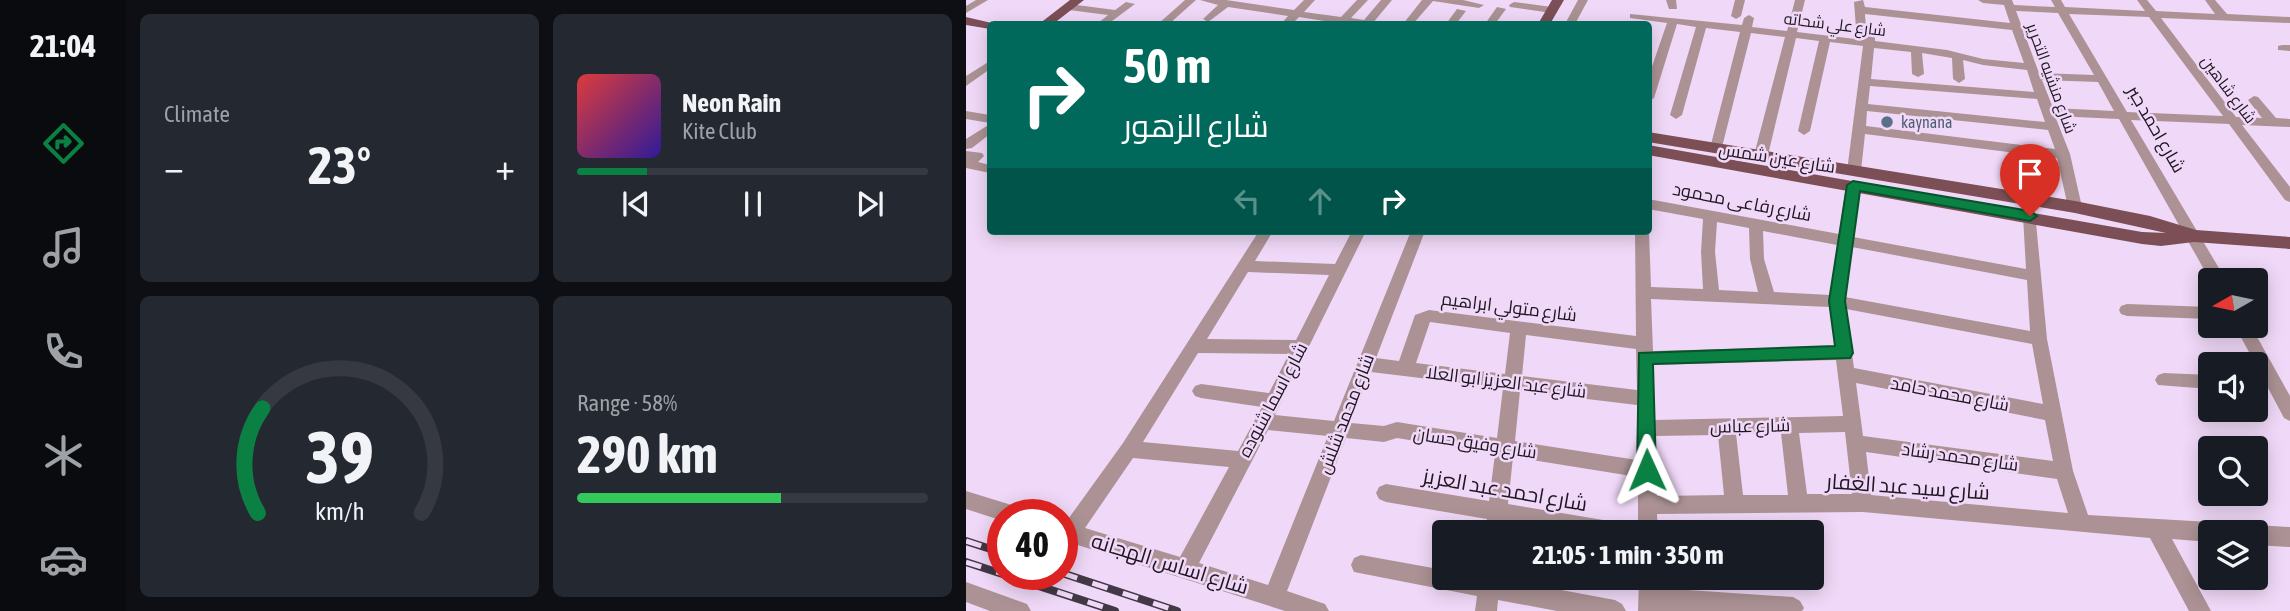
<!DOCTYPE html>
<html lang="en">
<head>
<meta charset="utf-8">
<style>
  body { margin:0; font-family:"Asap Condensed",Cairo,sans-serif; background:#242831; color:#f1f3f6; height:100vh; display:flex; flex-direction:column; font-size:26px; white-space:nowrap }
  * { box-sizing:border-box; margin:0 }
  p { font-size:23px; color:#9ea1a6 }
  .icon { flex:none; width:38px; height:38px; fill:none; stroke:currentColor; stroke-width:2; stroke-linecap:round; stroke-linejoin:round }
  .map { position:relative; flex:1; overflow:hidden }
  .drawer { display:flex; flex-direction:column; gap:14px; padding:14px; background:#0d0f14; width:840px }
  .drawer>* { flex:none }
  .banner { position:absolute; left:21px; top:21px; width:665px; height:214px; border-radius:7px; box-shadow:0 4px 18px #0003; background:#00695c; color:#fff; overflow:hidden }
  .needle { width:46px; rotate:261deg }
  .buttons { position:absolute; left:1232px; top:268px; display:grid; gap:14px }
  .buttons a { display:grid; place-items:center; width:70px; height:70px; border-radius:7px; background:#171b24; box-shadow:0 4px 18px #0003; font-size:35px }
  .speed { position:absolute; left:21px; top:499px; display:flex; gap:14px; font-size:35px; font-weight:700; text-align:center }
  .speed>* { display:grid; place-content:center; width:91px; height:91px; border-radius:50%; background:#171b24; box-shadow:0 4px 18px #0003; line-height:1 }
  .speed .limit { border:10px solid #d22; background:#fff; color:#111 }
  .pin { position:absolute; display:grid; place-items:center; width:60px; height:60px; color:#fff; margin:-72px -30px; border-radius:50% 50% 50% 0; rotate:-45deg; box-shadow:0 0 7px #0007 }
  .pin .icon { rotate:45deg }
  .me { position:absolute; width:77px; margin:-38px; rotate:359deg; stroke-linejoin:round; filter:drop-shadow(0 0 5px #0008) }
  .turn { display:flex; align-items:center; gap:24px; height:147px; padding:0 21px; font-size:32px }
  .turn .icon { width:91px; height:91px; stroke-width:2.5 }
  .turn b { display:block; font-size:49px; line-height:60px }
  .lanes { display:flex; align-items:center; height:66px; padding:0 21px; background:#0003; justify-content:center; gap:35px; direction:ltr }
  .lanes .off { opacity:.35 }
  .big { font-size:52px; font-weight:700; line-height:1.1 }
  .drawer .widget { flex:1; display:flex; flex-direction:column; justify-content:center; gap:10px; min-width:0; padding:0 24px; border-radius:10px; background:#242831 }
  .drawer .dial { align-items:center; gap:0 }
  .dial svg { height:182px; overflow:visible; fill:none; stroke:#363941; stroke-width:7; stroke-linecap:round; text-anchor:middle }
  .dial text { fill:#f1f3f6; stroke:none }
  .song { display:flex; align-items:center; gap:21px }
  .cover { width:84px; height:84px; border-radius:10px; background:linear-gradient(135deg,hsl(0 70% 55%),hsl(250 70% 35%)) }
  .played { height:7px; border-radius:4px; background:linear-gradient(90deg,#0b8043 20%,#363941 20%) }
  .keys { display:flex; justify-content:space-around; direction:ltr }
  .heat { display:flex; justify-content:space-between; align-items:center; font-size:38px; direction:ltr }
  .charge { height:10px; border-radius:5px; background:linear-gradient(90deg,#34c759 58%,#363941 0) }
  .drawer .tiles { flex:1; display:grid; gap:14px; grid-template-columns:repeat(2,1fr) }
  .trip { position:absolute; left:466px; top:520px; width:392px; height:70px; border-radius:7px; background:#171b24; box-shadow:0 4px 18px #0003; font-weight:700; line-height:70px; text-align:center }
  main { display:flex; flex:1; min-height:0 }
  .tab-bar { display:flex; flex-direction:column; width:126px; justify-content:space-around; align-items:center; background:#090b0e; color:#9ea1a6 }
  .tab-bar .icon { width:49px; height:49px }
  .tab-bar .selected { color:#0b8043 }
  .tab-bar b { font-size:32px; color:#f1f3f6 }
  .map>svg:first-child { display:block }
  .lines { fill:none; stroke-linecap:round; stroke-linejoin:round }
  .minor { fill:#ac9294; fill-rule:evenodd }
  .major { fill:#7b4f55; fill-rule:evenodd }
  .rail-casing { stroke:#433846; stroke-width:8 }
  .rail { stroke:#f0d9f8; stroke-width:5; stroke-dasharray:16; stroke-linecap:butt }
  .route { fill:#0b8043; stroke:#07532c; stroke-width:2 }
  .service-dot { fill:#5c6f8a; stroke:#f0d9f8; stroke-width:2.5 }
  .labels { text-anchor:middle; stroke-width:5; stroke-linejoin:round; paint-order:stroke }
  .far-street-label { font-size:16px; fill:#1f1621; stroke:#f0d9f8 }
  .far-service-label { font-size:16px; fill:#4e5e75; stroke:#f0d9f8; text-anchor:start }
  .street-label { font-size:18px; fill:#1f1621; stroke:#f0d9f8 }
  .near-street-label { font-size:21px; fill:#1f1621; stroke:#f0d9f8 }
</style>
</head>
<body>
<main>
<nav class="tab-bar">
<b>21:04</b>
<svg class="icon selected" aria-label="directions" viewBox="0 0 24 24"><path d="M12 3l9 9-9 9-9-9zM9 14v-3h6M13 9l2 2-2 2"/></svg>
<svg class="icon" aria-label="music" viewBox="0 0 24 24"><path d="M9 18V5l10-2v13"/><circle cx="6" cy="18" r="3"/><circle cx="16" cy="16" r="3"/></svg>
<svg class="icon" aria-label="phone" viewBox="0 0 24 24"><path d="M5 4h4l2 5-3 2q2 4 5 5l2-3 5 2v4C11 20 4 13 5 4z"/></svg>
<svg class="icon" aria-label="climate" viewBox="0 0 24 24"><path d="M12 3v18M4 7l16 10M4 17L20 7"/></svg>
<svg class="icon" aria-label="car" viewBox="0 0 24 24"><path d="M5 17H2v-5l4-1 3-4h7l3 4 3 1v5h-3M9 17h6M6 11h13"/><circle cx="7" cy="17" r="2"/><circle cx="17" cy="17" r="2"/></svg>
</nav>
<section class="drawer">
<div class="tiles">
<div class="widget"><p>Climate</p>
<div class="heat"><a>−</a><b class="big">23°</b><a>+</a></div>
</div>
<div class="widget">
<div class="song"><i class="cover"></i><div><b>Neon Rain</b><p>Kite Club</p></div></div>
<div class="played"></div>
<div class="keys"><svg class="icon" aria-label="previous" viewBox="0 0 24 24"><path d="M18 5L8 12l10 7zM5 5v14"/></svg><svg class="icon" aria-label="pause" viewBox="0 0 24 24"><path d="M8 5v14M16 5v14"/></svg><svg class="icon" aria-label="next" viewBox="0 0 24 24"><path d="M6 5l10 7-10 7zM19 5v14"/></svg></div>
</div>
<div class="widget dial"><svg viewBox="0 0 100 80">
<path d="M14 69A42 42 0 1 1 86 69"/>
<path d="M14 69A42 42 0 0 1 16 23" stroke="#0b8043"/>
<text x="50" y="56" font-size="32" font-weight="700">39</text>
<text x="50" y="72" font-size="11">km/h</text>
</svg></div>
<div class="widget"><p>Range · 58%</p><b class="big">290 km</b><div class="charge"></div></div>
</div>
</section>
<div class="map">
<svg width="1324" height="611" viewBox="0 0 1324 611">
  <rect width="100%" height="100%" fill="#f0d9f8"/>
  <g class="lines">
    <path class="minor" d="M10 0H22L0 13V6Z
      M219 0H230L203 24H192Z
      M234 0H260L328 10 338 0H349L338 12 375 17 391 0H402L385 18 398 20 415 0H426L406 24H377L333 17 326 24H315L322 16 262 7 242 22 237 19 252 5Z
      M456 0H497L518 5 513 8 467 1 447 24H437Z
      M612 0H622L609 24H599Z
      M700 0H710L711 9H703Z
      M769 0H779L775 16 770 19 765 16Z
      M829 0H839L831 32 898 40 900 33 904 32 909 35V41L981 50 1017 59 1058 63 1046 30 899 14 900 28 895 31 890 28 888 2 897 0 899 7 1044 23 1038 5 1017 3 1012 0H1046L1048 5 1089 7 1085 0H1095L1099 7 1179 11 1171 0H1181L1190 11 1249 14 1239 0H1249L1261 14 1324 17V23L1195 18 1270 117 1296 118 1282 100 1288 96 1292 97 1310 118 1324 119V127L1276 125 1324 187V202L1319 200 1263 124 1165 120 1260 280H1244L1153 119 1089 116 1104 154 1116 207 1109 212 1102 207 1091 158 899 134 895 171 888 175 883 174 881 171 897 46 864 42 844 131 838 135 832 131 853 41 830 38 802 155 795 159 788 155 819 37 785 33 755 151 750 152 744 148 774 32 740 28 716 115 710 119 704 115 730 27 711 24 688 98 682 102V78L701 23 664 18V14L776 25 778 18 783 15 788 18 786 27 821 31ZM1050 11 1092 13 1128 75 1073 73ZM1103 14 1183 17 1257 116 1161 112ZM908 48 945 52 946 74 952 77 958 74 956 53 986 58 987 79 993 83 999 79 997 60 1017 65 1061 70 1068 92 905 79ZM1076 80 1132 82 1148 111 1087 108ZM904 86 1071 99 1079 122 902 104ZM901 111 1082 130 1089 149 900 126Z
      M160 2 169 4 142 24H131L142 15 103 10 98 7 103 4 149 10Z
      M548 2 586 7 591 10 586 13 544 7 543 5Z
      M531 7 540 9 529 24H519Z
      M491 9 500 11 490 24H480Z
      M1316 45H1324V51L1312 50V46Z
      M24 61V69L0 86V76Z
      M0 111 24 115V123L0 119Z
      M24 124V134L6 148 0 149V139Z
      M0 151 16 153 18 156 12 162 24 165V173L0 168Z
      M887 180 894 185 887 237 1060 269 1057 216 1059 212H1069L1081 339 1107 471 1122 515 1244 522 1251 525 1254 532H1244V542L1206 539 1245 611H1223L1184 538 897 512 691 514 692 532H672V477L547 457 542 504 649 522 656 525 659 532H593L540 523 539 532H519L521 519 420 502 413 499 410 493 413 487 420 484 523 501 529 454 431 438 418 442 380 438 321 591 359 604 363 611H319L96 540V520L100 522 157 443 293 231H307L289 261 369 264 386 231H400L309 415 368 421 445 231H459L410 358 433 361 449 315 463 310 670 336 669 231H683L685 287 737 289 735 252 737 219 682 209V199L873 234 880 185ZM751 222 783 228 784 259 792 292 753 290 749 252ZM797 231 871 245 864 295 808 292 798 259ZM886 247 1061 280 1064 331 879 297ZM282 272 363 275 330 340 241 339ZM685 299 864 307 869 346 687 351ZM880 309 1066 344 1077 404 888 368ZM464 322 544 333 539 374 450 363ZM560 335 670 349 671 390 556 376ZM232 353 323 354 303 393 235 384 229 386 226 391 229 396 235 398 296 407 272 451 177 442ZM870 360 877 416 689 420 687 365ZM405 372 537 388 531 438 431 422 418 426 385 423ZM890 383 1079 420 1087 461 897 436ZM554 391 671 405V460L549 441ZM302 430 362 436 302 585 233 563ZM879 432 886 494H841L833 433ZM815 433 822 495H777L770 434ZM752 435 758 495 691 496 689 436ZM900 452 1091 479 1102 513 905 495ZM167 458 263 467 214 557 119 528Z
      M1161 304 1244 307V319L1161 316 1155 314 1153 310 1155 306Z
      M1269 326H1285L1324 396V421L1318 418Z
      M1198 373 1244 375V389L1192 385 1189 380 1192 375Z
      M0 491 52 507 55 514H37V521L0 509Z
      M1290 525 1324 527V547L1290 545V532H1281L1283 528Z
      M395 555 478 570V578H532L649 600 656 604 660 611H591L532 600 531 611H509L511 596 388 572 385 565 388 558Z
      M673 578H693V588L827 597 834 601 838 608 836 611H672Z
      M0 582 61 604 65 611H24L0 602Z"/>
    <path class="major" d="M104 0H118L87 24H73Z
      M586 0H598L584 24H572Z
      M0 17 30 24H24V29L0 25Z
      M682 132 1109 201 1184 216 1230 230 1324 237V249L1228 242 1195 246 1176 244 682 155V145L1176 232 1200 233 1109 213 682 142Z"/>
    <defs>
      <path id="rail" d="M0 541 37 553
        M0 562 149 611
        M96 573 211 611"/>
    </defs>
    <use href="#rail" class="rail-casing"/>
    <use href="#rail" class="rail"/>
  </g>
  <path class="route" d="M887 181 1064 211 1071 216 1064 221 894 191 879 301 887 353 884 358 687 364 690 470 687 476 681 478 674 476 671 470 673 353 869 346 863 301 881 185Z"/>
  <circle class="service-dot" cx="921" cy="122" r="7"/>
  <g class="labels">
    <g class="far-street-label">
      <text transform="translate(869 24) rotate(7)" y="6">شارع علي شحاته</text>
      <text transform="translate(1086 78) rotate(70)" y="6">شارع منشيه التحرير</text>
      <text transform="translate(1263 89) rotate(53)" y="6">شارع شاهين</text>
    </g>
    <g class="far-service-label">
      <text x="935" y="128">kaynana</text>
    </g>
    <g class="street-label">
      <text transform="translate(1190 129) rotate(60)" y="6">شارع احمد جبر</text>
      <text transform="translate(811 158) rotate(9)" y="6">شارع عين شمس</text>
      <text transform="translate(776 202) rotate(11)" y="6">شارع رفاعى محمود</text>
      <text transform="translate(543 307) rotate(7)" y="6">شارع متولي ابراهيم</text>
      <text transform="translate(540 382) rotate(7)" y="6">شارع عبد العزيز ابو العلا</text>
      <text transform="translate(984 394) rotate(11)" y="6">شارع محمد حامد</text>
      <text transform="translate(307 400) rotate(-62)" y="6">شارع اسما شنوده</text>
      <text transform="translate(380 414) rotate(-69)" y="6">شارع محمد شلش</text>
      <text transform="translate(784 426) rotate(-1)" y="6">شارع عباس</text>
      <text transform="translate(509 443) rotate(9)" y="6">شارع وفيق حسان</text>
      <text transform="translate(994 457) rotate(8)" y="6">شارع محمد رشاد</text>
    </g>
    <g class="near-street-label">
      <text transform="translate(942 487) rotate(4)" y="7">شارع سيد عبد الغفار</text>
      <text transform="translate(539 490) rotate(10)" y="7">شارع احمد عبد العزيز</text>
      <text transform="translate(204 564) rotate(17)" y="7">شارع اساس الهجانه</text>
    </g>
  </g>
</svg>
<div class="buttons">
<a><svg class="needle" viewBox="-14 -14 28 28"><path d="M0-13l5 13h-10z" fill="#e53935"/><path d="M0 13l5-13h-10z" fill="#9ea1a6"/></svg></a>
<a><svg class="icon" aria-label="sound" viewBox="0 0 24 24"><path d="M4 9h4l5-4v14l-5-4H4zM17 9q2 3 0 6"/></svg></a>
<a><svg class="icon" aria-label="search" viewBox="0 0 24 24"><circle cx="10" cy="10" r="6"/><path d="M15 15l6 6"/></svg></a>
<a><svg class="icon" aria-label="layers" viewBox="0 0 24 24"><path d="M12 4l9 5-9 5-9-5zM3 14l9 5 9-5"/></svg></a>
</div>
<div class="speed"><div class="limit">40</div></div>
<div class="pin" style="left:1064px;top:216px;background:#d93025"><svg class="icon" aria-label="arrive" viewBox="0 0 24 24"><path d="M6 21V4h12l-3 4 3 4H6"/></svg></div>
<svg class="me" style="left:681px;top:470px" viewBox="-20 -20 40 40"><path d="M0-17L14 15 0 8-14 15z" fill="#0b8043" stroke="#fff" stroke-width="4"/></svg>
<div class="trip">21:05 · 1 min · 350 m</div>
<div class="banner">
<div class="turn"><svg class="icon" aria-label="right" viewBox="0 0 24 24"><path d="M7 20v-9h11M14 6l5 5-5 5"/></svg><div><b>50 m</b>شارع الزهور</div></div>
<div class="lanes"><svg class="icon off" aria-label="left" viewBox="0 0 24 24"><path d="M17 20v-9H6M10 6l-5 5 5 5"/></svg><svg class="icon off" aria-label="ahead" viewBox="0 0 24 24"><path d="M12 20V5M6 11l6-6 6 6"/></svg><svg class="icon" aria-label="right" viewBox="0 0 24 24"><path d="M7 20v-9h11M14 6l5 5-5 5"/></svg></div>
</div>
</div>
</main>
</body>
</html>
